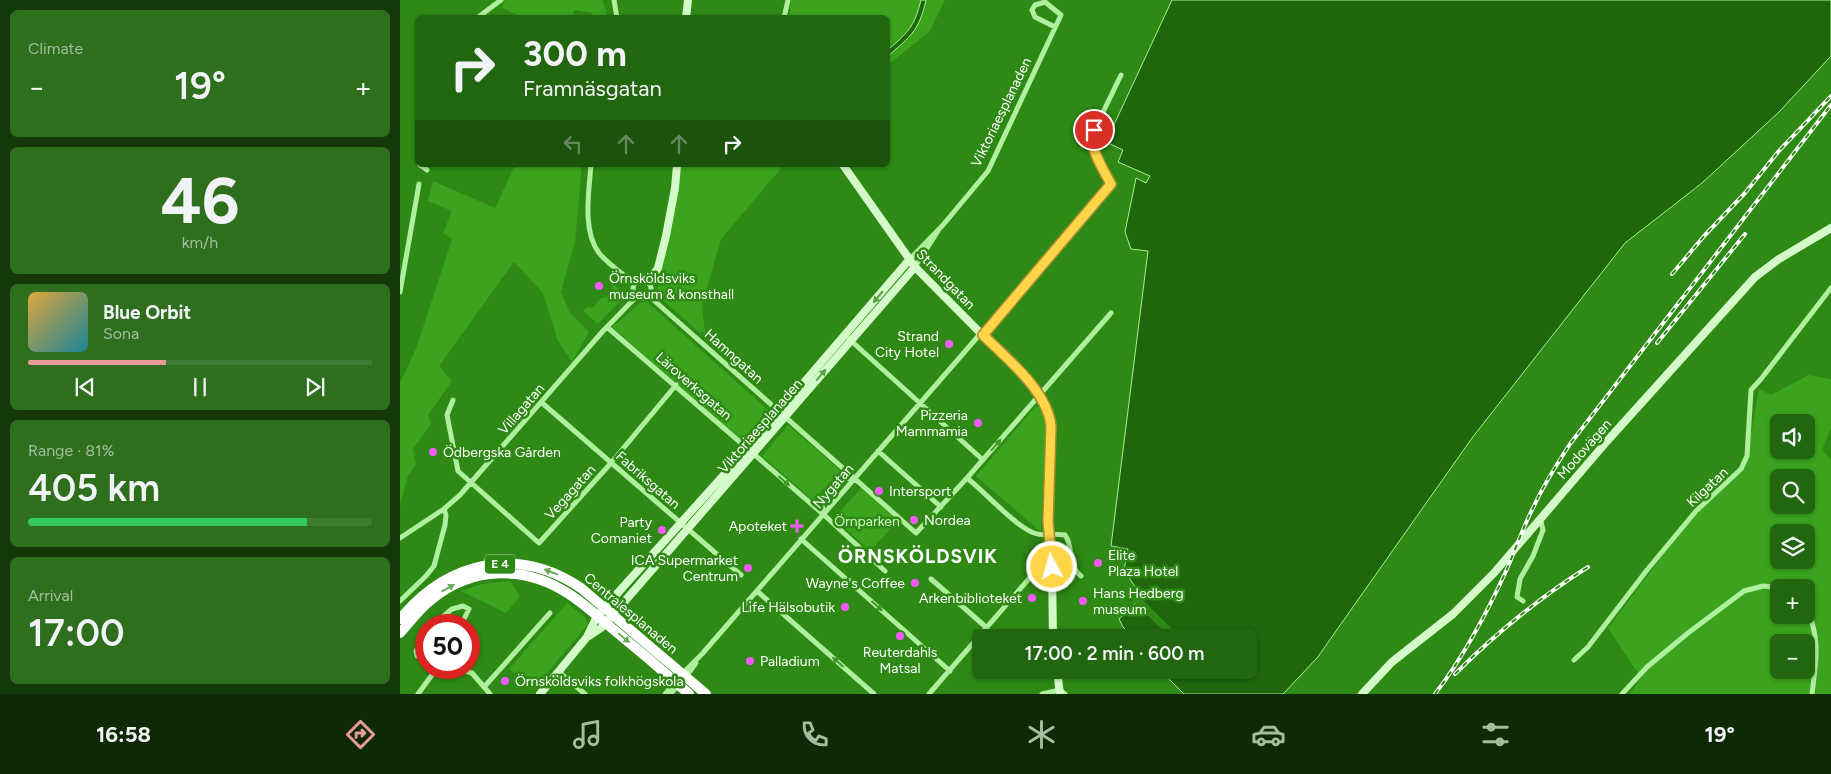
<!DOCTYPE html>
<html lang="en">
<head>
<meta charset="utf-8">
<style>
  body { margin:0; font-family:Figtree,sans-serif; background:#2e6f1e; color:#f1f3f6; height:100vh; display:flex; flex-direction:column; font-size:19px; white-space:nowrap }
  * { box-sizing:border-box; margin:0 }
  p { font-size:16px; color:#a2be9f }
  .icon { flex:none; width:28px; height:28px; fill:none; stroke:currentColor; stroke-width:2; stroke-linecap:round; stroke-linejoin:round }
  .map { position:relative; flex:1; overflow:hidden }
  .sheet { display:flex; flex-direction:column; gap:10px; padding:10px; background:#133909; width:400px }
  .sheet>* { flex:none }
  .top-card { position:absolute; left:15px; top:15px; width:475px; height:152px; border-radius:8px; box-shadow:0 1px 4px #0004; background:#226710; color:#f1f3f6; overflow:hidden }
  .buttons { position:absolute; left:1370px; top:414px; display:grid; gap:10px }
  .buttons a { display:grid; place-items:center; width:45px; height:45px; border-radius:8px; background:#226710; box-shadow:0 1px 4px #0004; font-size:25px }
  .speed { position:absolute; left:15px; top:614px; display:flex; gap:10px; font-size:25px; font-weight:700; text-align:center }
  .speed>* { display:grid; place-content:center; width:65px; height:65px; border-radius:50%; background:#226710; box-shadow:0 1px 4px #0004; line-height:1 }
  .speed .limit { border:8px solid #d22; background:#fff; color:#111 }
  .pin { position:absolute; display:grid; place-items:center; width:42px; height:42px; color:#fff; margin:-21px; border:2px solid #fff; border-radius:50%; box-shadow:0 1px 5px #0007 }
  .me { position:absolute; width:55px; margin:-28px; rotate:354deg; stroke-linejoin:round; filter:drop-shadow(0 0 4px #0008) }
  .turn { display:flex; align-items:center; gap:18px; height:105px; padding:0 25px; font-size:22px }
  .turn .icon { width:65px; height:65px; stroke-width:2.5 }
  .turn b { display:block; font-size:35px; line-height:42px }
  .lanes { display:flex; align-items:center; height:48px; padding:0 25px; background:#0003; justify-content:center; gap:25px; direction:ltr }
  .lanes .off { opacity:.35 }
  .big { font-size:38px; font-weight:600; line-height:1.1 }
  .sheet .card { flex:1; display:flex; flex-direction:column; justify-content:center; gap:8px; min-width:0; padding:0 18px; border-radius:8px; background:#2e6f1e }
  .sheet .dial { align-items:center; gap:0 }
  .dial b { font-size:65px; line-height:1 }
  .song { display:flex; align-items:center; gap:15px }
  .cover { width:60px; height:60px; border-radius:8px; background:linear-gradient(135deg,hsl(40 70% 55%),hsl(190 70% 35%)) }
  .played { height:5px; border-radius:2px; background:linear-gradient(90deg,#e69b98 40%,#3f7b30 40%) }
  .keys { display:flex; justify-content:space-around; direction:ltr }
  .heat { display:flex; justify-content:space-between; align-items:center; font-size:28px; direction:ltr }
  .charge { height:8px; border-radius:4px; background:linear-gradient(90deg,#34c759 81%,#3f7b30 0) }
  .trip { position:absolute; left:572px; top:629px; width:285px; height:50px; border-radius:8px; background:#226710; box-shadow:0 1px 4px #0004; font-weight:600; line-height:50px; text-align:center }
  .tab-bar { display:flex; height:80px; justify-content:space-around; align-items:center; background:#0e2906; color:#a2be9f }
  .tab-bar .icon { width:35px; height:35px }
  .tab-bar .selected { color:#e69b98 }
  .tab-bar b { font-size:22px; color:#f1f3f6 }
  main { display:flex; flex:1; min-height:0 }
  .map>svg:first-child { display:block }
  .green { fill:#3ba31d; fill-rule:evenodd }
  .water { fill:#1f660d; stroke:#a6f28f }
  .pier { fill:#2e8915 }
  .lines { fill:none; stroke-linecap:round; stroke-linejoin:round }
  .street { stroke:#afef9d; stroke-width:5 }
  .secondary { stroke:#d4faca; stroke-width:8 }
  .highway { stroke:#fff; stroke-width:10 }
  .rail-casing { stroke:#fff; stroke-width:4 }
  .rail { stroke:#2e8915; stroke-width:2; stroke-dasharray:5.5; stroke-linecap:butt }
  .oneway { fill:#58a542 }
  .oneway2 { fill:#419829 }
  .oneway3 { fill:#6dac5b }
  .route-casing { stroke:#a68a30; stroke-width:12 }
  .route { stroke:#ffd54a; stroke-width:9 }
  .poi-dot { fill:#f55aff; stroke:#2e8915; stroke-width:2 }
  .labels { text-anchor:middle; stroke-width:5; stroke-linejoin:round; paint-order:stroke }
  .shield { fill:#2e8915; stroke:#c0dcb9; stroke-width:1 }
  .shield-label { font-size:12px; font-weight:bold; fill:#fff }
  .street-label { font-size:14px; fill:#fff; stroke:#2e8915 }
  .poi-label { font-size:14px; fill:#fff; stroke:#2e8915; text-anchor:start }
  .park-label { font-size:14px; fill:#cffbc3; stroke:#2e8915 }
  .district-label { font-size:19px; font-weight:bold; letter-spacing:1px; fill:#fff; stroke:#2e8915 }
</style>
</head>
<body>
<main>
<section class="sheet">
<div class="card"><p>Climate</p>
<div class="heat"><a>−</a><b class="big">19°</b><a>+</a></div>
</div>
<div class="card dial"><b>46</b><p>km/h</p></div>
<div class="card">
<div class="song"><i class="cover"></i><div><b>Blue Orbit</b><p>Sona</p></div></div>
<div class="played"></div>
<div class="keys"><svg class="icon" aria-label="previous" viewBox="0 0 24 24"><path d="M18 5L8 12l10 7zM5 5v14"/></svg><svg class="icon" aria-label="pause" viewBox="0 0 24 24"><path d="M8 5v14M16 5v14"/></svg><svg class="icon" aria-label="next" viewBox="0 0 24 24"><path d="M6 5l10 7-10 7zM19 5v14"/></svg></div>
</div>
<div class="card"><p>Range · 81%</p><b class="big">405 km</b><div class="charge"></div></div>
<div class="card"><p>Arrival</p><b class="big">17:00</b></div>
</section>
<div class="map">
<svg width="1431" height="694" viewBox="0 0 1431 694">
  <rect width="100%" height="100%" fill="#2e8915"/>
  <path class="green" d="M105 0H202L206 10V17H191L192 13 174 10 172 17H122L102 8Z
    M391 0H545L530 31 488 65V18H389Z
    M115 165H182L175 242 161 292 170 313 189 332 172 362 158 341 143 293 114 262 39 366 52 381 28 415 31 424 13 449 16 464 8 476 0 505V383L17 346 52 239 43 233 52 211 28 201 33 181 95 208Z
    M279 165H384L321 239 302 306 305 332 300 333 264 301 257 291 273 217Z
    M213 284 225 296 198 324 183 311 187 307 192 308 200 299 211 295Z
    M246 301 368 410 343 441 212 327 240 303Z
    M1409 375 1431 379V428L1422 450 1431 460V694H1230L1241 678 1208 628 1296 511 1338 474 1347 456 1359 389 1371 395ZM1379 422H1406V450H1379ZM1379 478H1406V505H1379ZM1379 532H1406V560H1379ZM1379 588H1406V615H1379ZM1379 642H1406V670H1379Z
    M642 406C654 428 646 450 644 474 642 493 642 512 641 532L576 476 635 407Z
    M388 425 441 471 420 493 415 502 362 456Z
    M461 488 498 521 470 551 434 518Z
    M110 581 120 596 106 613 61 591 82 584Z
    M167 603 185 617 188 624 134 689 109 669Z"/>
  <path class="water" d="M521 0H526C519 31 511 36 488 56V50C508 32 514 28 521 0Z
    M772 0H1431V56L1379 112 1302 183 1225 243 1072 438 917 658 883 694H784L760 670H849V638L733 637 723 627 719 619 742 597 724 570 728 549 711 546 748 251 731 249 725 232 736 178 746 183 750 176 718 162 723 150 706 142Z"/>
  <path class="pier" d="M742 597 745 602 774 631 778 630 780 633V637H770L735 603Z"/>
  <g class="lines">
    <path class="street" d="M214 0 217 18
      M77 18 101 0
      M384 18 388 0
      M20 165 27 170
      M191 165C189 191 182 231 199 253 209 265 223 274 235 284
      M509 260 543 225 588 171 661 15 645 2 635 5 632 10 635 17 655 27
      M515 267 538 231
      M233 289a9 9 0 1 1 18 0a9 9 0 1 1-18 0Z
      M0 292 19 184
      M249 296 516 533 567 478 711 313
      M207 327 423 514 485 571
      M583 335 711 184 694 148 692 135 721 75
      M449 339 583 460
      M53 400 47 415 58 471 139 543 211 463 276 385
      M141 402 341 575
      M478 451 541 507
      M567 478C585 492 615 526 634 533 644 537 655 533 665 535 675 548 665 563 681 576
      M423 514 422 500 423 497 440 479 454 478
      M0 538 44 509 60 495 203 331 237 296
      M401 539 550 671
      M531 579 587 628
      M357 591 474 694
      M0 601 26 576 34 566 45 525 46 515 44 509
      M1123 601 1117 597 1120 579 1133 556 1143 530 1140 517
      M1406 607C1421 639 1416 661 1412 694
      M33 625 52 609 63 606 69 609 61 625
      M26 631 16 651 17 656 26 658
      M1174 660 1188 647 1247 570 1296 511 1341 469 1347 456 1351 390 1361 379 1431 288
      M55 668 72 673 90 694
      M159 672 185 694
      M282 674 302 654 581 333
      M285 678 296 663
      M85 686 150 613
      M18 694 37 668
      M265 694 276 681
      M270 694 279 685
      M529 694 633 574 652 567
      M642 694 660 690 665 694
      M1222 694 1247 667 1288 633 1344 591 1363 586 1382 588"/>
    <path class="secondary" d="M286 18 288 0
      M443 165 515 267 632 385 647 406 651 426 647 521 652 567 653 638
      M249 282 258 268 266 236 275 188 277 165
      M189 636 201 628 218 609 515 267
      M657 670 660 694
      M140 694 187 637 197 616 341 456 509 260
      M962 694 992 662 1053 614 1094 573 1208 440 1355 277 1379 259 1431 228"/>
    <path class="highway" d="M0 619C48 561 117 545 181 588L306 694
      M0 633C10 622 19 609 31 600 72 566 125 565 169 594 183 603 195 614 208 625 235 647 262 670 289 694"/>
    <defs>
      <path id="rail" d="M1272 274 1305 235 1345 193 1378 152 1431 96
        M1257 343 1345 234
        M1055 674C1096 633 1139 598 1188 567
        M1035 694C1064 656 1087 613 1107 569 1116 548 1123 527 1134 506 1144 484 1157 464 1170 444L1431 105"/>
    </defs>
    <use href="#rail" class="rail-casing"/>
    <use href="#rail" class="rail"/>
  </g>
  <defs><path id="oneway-solid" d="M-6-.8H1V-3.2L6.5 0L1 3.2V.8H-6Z" transform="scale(1.25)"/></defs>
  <g class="oneway">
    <use href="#oneway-solid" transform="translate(478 297) rotate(130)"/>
    <use href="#oneway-solid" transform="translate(421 375) rotate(-49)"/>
  </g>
  <g class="oneway2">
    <use href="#oneway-solid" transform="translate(596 445) rotate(-49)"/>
    <use href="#oneway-solid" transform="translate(384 481) rotate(41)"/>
    <use href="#oneway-solid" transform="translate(477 606) rotate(42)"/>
    <use href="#oneway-solid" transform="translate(438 662) rotate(-139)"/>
  </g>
  <g class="oneway3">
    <use href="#oneway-solid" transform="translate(151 572) rotate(-159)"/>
    <use href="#oneway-solid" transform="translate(48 588) rotate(-29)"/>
    <use href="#oneway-solid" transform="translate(224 638) rotate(39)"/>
  </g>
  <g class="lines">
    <defs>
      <path id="route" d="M652 567 648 521 651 426C647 390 607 359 583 335L711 184C703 169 688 147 694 130"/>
    </defs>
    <use href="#route" class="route-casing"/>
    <use href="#route" class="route"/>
  </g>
  <g class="poi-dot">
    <circle cx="199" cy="286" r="5"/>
    <circle cx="549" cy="344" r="5"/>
    <circle cx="578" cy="423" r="5"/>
    <circle cx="33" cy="452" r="5"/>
    <circle cx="479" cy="491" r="5"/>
    <circle cx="514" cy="520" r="5"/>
    <path d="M394.5 518.5h5v5h5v5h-5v5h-5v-5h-5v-5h5z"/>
    <circle cx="262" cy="530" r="5"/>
    <circle cx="698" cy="563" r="5"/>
    <circle cx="348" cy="568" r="5"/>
    <circle cx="515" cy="583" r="5"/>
    <circle cx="632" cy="598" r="5"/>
    <circle cx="683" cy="601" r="5"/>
    <circle cx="445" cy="607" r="5"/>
    <circle cx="500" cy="636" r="5"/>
    <circle cx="350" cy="661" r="5"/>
    <circle cx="105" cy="681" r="5"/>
  </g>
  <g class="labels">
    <rect class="shield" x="85" y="554.5" width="30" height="19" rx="4"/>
    <g class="shield-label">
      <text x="100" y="568">E 4</text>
    </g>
    <g class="street-label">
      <text transform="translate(601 112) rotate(-64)" y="5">Viktoriaesplanaden</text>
      <text transform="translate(546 279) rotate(46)" y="5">Strandgatan</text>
      <text transform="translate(334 356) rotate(42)" y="5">Hamngatan</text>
      <text transform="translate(294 386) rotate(41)" y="5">Läroverksgatan</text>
      <text transform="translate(121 409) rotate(-49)" y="5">Villagatan</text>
      <text transform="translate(360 426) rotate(-49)" y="5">Viktoriaesplanaden</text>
      <text transform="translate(1184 449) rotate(-49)" y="5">Modovägen</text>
      <text transform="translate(248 480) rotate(41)" y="5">Fabriksgatan</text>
      <text transform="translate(433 486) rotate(-49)" y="5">Nygatan</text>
      <text transform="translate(1307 487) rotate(-43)" y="5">Kilgatan</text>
      <text transform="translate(170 492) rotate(-48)" y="5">Vegagatan</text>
      <text transform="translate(231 613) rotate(40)" y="5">Centralesplanaden</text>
    </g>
    <g class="poi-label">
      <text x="209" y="283">Örnsköldsviks<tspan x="209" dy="16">museum &amp; konsthall</tspan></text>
      <text x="539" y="341" text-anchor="end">Strand<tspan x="539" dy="16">City Hotel</tspan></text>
      <text x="568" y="420" text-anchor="end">Pizzeria<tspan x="568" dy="16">Mammamia</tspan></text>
      <text x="43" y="457">Ödbergska Gården</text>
      <text x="489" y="496">Intersport</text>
      <text x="524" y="525">Nordea</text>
      <text x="252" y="527" text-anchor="end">Party<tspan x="252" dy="16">Comaniet</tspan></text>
      <text x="387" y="531" text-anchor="end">Apoteket</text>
      <text x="708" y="560">Elite<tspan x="708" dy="16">Plaza Hotel</tspan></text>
      <text x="338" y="565" text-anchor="end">ICA Supermarket<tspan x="338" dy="16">Centrum</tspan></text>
      <text x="505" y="588" text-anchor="end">Wayne's Coffee</text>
      <text x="693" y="598">Hans Hedberg<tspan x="693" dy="16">museum</tspan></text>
      <text x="622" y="603" text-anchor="end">Arkenbiblioteket</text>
      <text x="435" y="612" text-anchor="end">Life Hälsobutik</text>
      <text x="500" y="657" text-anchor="middle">Reuterdahls<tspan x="500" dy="16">Matsal</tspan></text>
      <text x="360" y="666">Palladium</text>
      <text x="115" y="686">Örnsköldsviks folkhögskola</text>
    </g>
    <g class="park-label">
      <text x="467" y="526">Örnparken</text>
    </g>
    <g class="district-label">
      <text x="518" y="563">ÖRNSKÖLDSVIK</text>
    </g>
  </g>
</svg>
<div class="buttons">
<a><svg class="icon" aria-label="sound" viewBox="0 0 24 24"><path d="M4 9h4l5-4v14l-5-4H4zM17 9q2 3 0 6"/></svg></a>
<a><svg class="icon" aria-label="search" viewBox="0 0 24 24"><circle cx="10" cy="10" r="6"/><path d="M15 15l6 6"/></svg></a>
<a><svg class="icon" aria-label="layers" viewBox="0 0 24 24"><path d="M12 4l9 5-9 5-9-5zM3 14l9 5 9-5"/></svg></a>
<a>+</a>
<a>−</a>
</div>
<div class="speed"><div class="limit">50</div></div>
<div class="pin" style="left:694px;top:130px;background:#d93025"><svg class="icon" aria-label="arrive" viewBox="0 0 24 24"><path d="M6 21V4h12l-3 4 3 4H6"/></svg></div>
<svg class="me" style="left:652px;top:567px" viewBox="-20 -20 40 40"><circle r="17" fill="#ffd54a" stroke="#fff" stroke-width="3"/><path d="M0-11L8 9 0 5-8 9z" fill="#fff"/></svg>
<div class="trip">17:00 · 2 min · 600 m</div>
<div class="top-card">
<div class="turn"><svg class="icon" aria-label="right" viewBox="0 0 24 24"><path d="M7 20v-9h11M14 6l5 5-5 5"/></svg><div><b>300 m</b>Framnäsgatan</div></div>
<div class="lanes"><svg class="icon off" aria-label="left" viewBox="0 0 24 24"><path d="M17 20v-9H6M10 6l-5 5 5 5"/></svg><svg class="icon off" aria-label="ahead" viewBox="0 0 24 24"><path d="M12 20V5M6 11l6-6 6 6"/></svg><svg class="icon off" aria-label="ahead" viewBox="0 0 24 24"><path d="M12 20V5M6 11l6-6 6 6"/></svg><svg class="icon" aria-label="right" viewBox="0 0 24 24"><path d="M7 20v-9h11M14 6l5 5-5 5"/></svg></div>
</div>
</div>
</main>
<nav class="tab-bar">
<b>16:58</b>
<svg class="icon selected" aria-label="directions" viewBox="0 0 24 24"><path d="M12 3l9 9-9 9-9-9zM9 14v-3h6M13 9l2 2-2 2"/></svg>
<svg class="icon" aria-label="music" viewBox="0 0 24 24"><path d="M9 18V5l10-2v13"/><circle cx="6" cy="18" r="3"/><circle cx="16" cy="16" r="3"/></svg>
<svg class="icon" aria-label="phone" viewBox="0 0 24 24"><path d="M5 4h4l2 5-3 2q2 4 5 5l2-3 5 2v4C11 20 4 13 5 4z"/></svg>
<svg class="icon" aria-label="climate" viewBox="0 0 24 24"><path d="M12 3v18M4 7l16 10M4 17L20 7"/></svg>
<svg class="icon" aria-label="car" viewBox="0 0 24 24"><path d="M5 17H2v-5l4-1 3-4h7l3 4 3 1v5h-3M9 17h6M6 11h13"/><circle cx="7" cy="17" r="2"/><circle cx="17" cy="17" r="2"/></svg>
<svg class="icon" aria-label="filters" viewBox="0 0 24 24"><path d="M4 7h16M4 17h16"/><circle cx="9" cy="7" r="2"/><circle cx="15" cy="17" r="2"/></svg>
<b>19°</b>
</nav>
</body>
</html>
